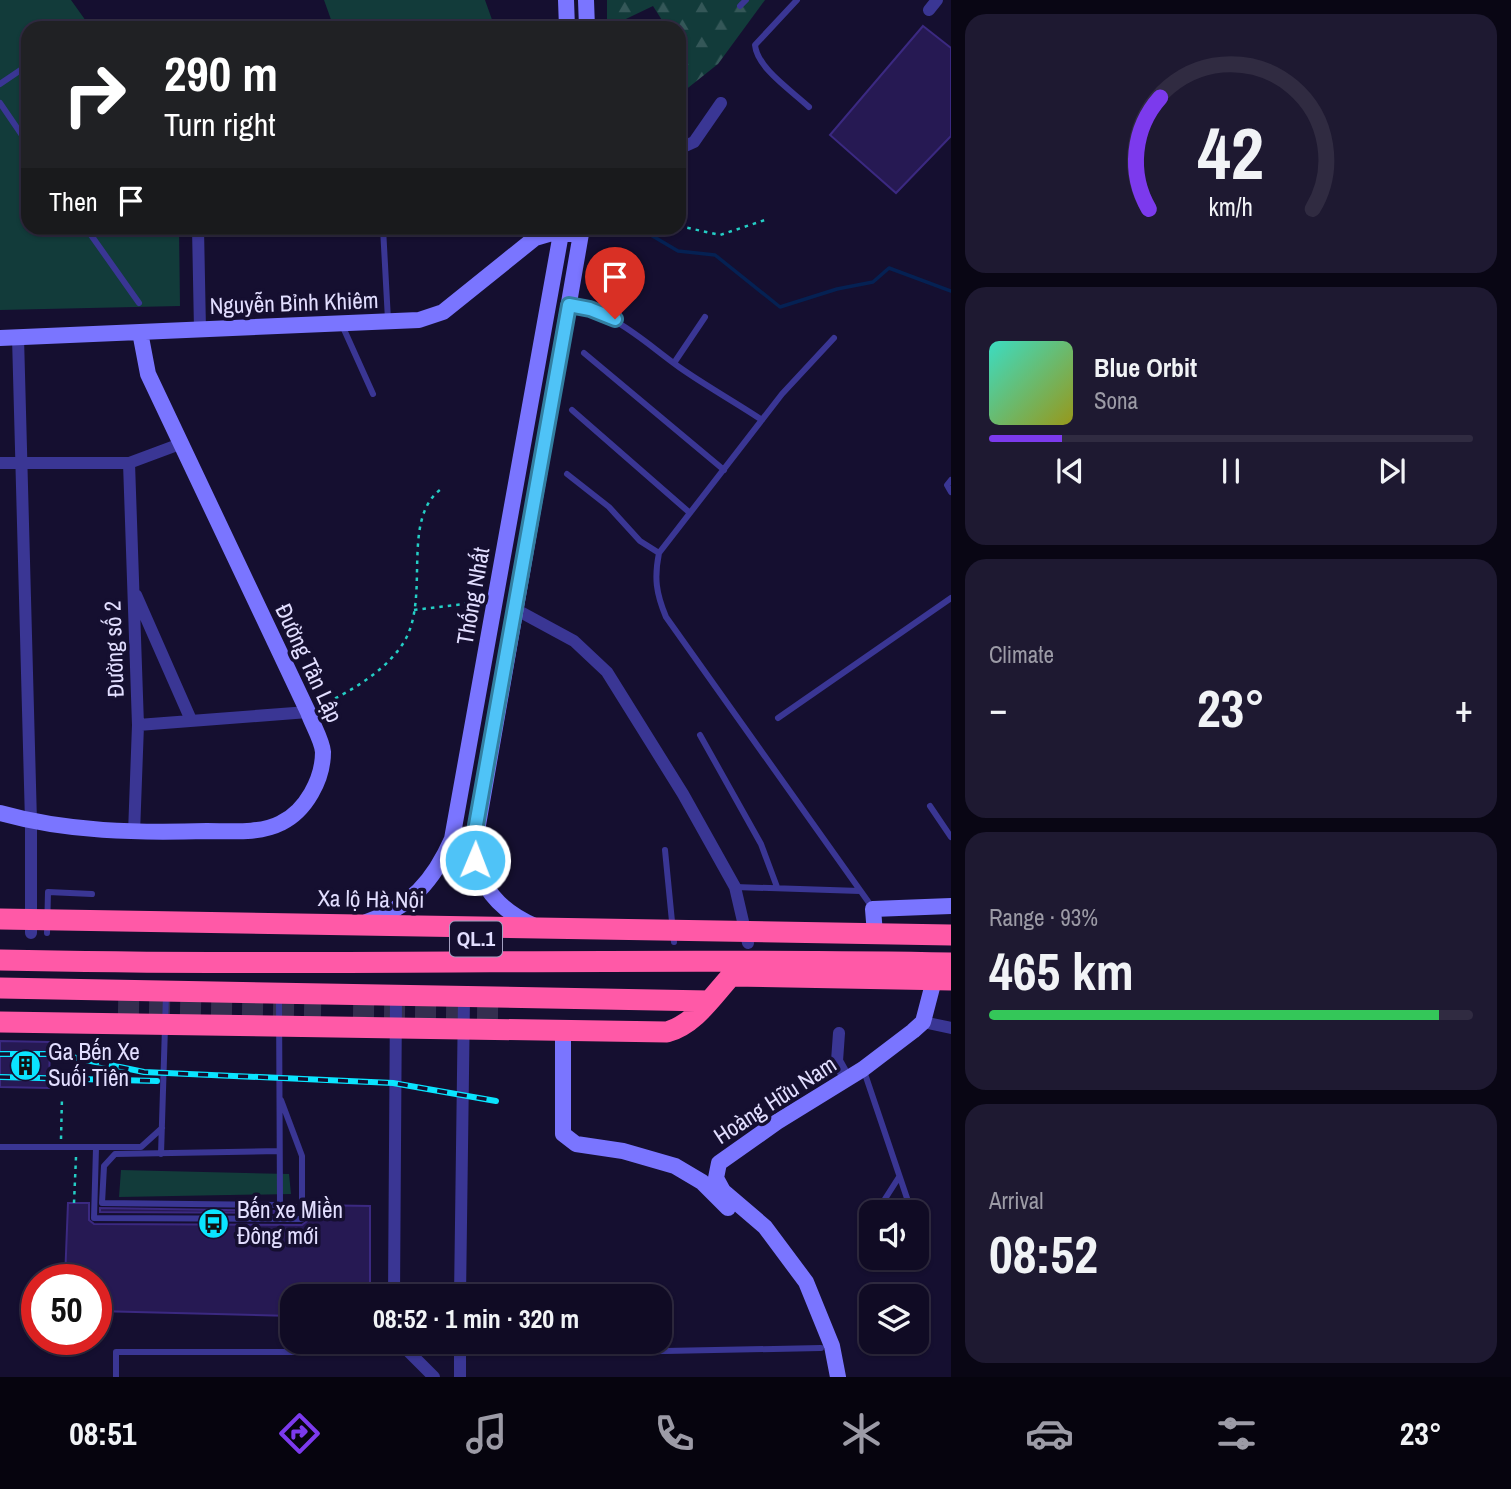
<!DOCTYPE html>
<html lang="en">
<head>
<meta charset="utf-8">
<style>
  body { margin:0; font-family:"Archivo Narrow",sans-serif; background:#1e1931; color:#f1f3f6; height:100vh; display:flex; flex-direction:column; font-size:26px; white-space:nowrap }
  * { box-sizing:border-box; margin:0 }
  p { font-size:23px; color:#9c9ba6 }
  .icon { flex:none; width:38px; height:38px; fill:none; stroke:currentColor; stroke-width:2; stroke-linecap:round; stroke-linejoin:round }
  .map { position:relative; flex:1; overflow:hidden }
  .sheet { display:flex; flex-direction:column; gap:14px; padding:14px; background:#090614; width:560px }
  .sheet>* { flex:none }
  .top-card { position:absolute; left:21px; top:21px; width:665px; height:214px; border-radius:21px; box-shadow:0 2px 5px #0004,0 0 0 2px #302b41; background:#202124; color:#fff; overflow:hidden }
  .fabs { position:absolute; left:859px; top:1200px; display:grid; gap:14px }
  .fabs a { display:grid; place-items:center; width:70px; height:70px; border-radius:14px; background:#100b24; box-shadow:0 2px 5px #0004,0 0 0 2px #302b41; font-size:35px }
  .speed { position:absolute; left:21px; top:1264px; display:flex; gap:14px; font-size:35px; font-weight:700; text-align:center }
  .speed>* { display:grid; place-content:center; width:91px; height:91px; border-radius:50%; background:#100b24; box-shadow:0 2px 5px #0004,0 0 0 2px #302b41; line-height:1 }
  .speed .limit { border:10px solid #d22; background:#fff; color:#111 }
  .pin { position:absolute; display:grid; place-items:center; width:60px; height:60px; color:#fff; margin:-72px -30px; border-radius:50% 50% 50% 0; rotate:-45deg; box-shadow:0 0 7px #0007 }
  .pin .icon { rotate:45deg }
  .me { position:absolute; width:77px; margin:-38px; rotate:1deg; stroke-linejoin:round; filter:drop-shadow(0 0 5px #0008) }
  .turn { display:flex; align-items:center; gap:24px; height:147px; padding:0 28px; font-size:32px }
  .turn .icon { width:91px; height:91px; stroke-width:2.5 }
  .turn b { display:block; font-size:49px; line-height:60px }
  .then { display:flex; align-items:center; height:66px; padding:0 28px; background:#0003; gap:14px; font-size:26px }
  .big { font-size:52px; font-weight:800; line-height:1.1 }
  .sheet .widget { flex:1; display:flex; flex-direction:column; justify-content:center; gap:10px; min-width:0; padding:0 24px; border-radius:21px; background:#1e1931 }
  .sheet .dial { align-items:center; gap:0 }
  .dial svg { height:182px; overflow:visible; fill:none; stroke:#302b41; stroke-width:7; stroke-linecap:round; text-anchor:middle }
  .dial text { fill:#f1f3f6; stroke:none }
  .song { display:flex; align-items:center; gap:21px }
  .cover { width:84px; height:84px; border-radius:10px; background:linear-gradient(135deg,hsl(170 70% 55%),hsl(60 70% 35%)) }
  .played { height:7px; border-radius:4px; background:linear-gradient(90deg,#7c3aed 15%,#302b41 15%) }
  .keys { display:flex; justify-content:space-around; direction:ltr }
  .heat { display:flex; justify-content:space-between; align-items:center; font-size:38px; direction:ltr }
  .charge { height:10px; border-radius:5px; background:linear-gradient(90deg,#34c759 93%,#302b41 0) }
  .trip { position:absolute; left:280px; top:1284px; width:392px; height:70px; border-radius:21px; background:#100b24; box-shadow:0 2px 5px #0004,0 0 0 2px #302b41; font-weight:800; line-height:70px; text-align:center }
  .menu { display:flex; height:112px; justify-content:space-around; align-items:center; background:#06040e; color:#9c9ba6 }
  .menu .icon { width:49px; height:49px }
  .menu .active { color:#7c3aed }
  .menu b { font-size:32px; color:#f1f3f6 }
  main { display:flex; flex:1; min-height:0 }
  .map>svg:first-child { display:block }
  .grass { fill:#123b3a }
  .forest { fill:url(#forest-firs) }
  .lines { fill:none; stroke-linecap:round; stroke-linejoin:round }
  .stream { stroke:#052153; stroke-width:3.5 }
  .building { fill:#261953; stroke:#3b2981; stroke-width:2 }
  .highway-tunnel { stroke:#342e4f; stroke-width:21; stroke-dasharray:21 10; stroke-linecap:butt }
  .path { stroke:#24cec5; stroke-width:2.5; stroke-dasharray:3.5 5; stroke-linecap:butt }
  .lane { stroke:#3a3694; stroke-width:6 }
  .street { stroke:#3a3694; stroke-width:12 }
  .secondary { stroke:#7a75ff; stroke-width:16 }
  .highway { stroke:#ff59a7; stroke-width:21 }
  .rail-casing { stroke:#0ae4ff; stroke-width:6 }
  .rail { stroke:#150f30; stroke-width:3.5; stroke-dasharray:10; stroke-linecap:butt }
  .lane-bridge { stroke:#3a3694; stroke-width:6 }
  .route-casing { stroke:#337fa1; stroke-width:18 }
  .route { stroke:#4fc3f7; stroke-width:12 }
  .labels { text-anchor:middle; stroke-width:7; stroke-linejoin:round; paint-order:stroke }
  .shield { fill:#150f30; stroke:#a4a0c1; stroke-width:2 }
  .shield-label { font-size:21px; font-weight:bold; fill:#e2deff }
  .street-label { font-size:23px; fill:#e2deff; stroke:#150f30 }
  .poi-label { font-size:23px; fill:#e2deff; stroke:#150f30; text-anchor:start }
</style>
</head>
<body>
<main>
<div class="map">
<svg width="951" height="1377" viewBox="0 0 951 1377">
  <defs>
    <pattern id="forest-firs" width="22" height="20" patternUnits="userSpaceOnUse" patternTransform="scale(1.75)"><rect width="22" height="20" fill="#123b3a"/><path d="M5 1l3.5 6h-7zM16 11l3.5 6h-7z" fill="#345758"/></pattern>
  </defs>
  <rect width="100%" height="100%" fill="#150f30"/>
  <path class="grass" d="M0 0H71L91 28H28V228H179L180 306 0 310Z
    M324 0H485L495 28H334Z
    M121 1170 289 1174 291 1194 119 1197Z"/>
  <path class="forest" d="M607 0H765L718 64 679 95V28H667L653 6 607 28Z"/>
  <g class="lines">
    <path class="stream" d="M639 228 678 251 715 255 780 307 837 289 873 282 889 268 951 291"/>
  </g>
  <path class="building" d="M923 26 951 48V136L896 193 830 135Z
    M0 1041 50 1042 49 1088 0 1087Z
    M68 1203H89V1220L94 1224 302 1225 307 1221 308 1205 370 1206V1297H292V1316L96 1311V1279H65Z
    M286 1205H296V1213L100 1212V1208L280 1211Z"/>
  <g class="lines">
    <path class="highway-tunnel" d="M118 1010 321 1014
      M353 1015 506 1017"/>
    <path class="path" d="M679 226 720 235 765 220
      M414 610 480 602
      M320 706C351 691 385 672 404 642 431 597 400 520 441 489
      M61 1139 62 1097
      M74 1203 76 1157"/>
    <path class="lane" d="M797 0 755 45C757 68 792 91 809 107
      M740 6 746 0
      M0 84 28 65
      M0 103 28 144
      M86 228 139 303
      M383 228 388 320
      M571 306C615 312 644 342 679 367 706 386 735 402 762 420
      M342 325 373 394
      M834 338 782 394 659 553C654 578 656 593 666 617L872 907
      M584 353 724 470
      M674 363 705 317
      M572 410 690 513
      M567 474 609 507 640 541 659 553
      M951 480 947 485 951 492
      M778 718 951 598
      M700 735 761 844 777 887
      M930 806 951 837
      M665 850 674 942
      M735 887 860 891
      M47 933 48 892 92 894
      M279 997 280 1205 102 1203 104 1166 115 1154 279 1151
      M864 1071 912 1213
      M0 1147H141L162 1128
      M96 1148 94 1218 302 1219V1156L281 1100
      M161 1154 166 995
      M876 1213 899 1177
      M861 1244 872 1221
      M615 1352 821 1348"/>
    <path class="street" d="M929 10 937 0
      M679 139 685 146 694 142 721 103
      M198 228 200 330
      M18 337 31 822V933
      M0 463H129L180 444
      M129 463 138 725 134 833
      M136 595 191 720
      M515 609 574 641 607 672 683 794 735 887 748 943
      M138 725 308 712
      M923 1022 951 1028
      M839 1033 837 1061 847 1079
      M394 1297 396 997
      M460 1297 464 999
      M399 1342 434 1377
      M460 1377V1342"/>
    <path class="secondary" d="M566 0 567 28
      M586 0 587 28
      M0 338 419 320 443 312 535 238 552 233 571 234
      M0 813C67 832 138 833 207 831 230 831 260 834 281 823 306 811 323 779 323 752 322 740 312 724 308 712L148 374 140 332
      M366 922C410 908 434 880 452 839L562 228
      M535 926C500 911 478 887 474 848L582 228
      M875 934 873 909 951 906
      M563 1032V1134L576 1144 623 1151 675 1166 702 1182 728 1208
      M838 1377 832 1346 806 1282 765 1227 723 1191 716 1178 719 1163 777 1122 863 1069 913 1031 923 1022 934 980"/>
    <path class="highway" d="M0 919 951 935
      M0 960C317 967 634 957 951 963
      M731 976 951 980
      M0 988 709 1001
      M0 1022 667 1032C695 1024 712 997 731 976"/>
    <defs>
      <path id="rail" d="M0 1054H57L144 1072 393 1083 496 1101
        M0 1077 157 1081"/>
    </defs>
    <use href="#rail" class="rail-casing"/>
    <use href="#rail" class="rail"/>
    <path class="lane-bridge" d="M116 1377V1352H615"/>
  </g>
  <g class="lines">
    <defs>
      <path id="route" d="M475 860 476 825 569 305 590 309 615 319"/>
    </defs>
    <use href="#route" class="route-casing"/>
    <use href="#route" class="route"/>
  </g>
  <defs>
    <symbol id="building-disc" viewBox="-11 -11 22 22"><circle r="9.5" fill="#0ae4ff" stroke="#150f30"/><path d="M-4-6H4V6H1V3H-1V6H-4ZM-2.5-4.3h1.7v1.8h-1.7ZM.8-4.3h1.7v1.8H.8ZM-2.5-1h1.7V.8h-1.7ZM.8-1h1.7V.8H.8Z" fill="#111"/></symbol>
    <symbol id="bus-disc" viewBox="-11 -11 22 22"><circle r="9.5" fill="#0ae4ff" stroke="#150f30"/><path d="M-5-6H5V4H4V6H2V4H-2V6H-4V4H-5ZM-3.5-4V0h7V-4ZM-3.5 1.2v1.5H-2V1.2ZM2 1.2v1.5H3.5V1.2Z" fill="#111"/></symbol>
  </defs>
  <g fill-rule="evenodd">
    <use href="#building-disc" x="8" y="1048" width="35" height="35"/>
    <use href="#bus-disc" x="196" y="1206" width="35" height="35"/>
  </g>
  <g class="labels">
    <rect class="shield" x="450" y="921.5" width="52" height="35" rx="5"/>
    <g class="shield-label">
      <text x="476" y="946">QL.1</text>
    </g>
    <g class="street-label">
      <text transform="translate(294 303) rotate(-2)" y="8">Nguyễn Bỉnh Khiêm</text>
      <text transform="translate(473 596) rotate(-80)" y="8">Thống Nhất</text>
      <text transform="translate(114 649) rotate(-92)" y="8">Đường số 2</text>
      <text transform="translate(309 663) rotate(65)" y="8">Đường Tân Lập</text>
      <text transform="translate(371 899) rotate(1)" y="8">Xa lộ Hà Nội</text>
      <text transform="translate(775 1100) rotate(-33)" y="8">Hoàng Hữu Nam</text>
    </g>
    <g class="poi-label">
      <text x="48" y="1060">Ga Bến Xe<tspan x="48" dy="26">Suối Tiên</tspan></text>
      <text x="237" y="1218">Bến xe Miền<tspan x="237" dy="26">Đông mới</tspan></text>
    </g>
  </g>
</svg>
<div class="fabs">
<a><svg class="icon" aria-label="sound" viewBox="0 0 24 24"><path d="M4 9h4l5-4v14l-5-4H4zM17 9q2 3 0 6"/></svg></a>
<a><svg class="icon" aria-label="layers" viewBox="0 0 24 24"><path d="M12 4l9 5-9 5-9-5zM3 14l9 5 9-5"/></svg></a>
</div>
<div class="speed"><div class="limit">50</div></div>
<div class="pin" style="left:615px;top:319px;background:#d93025"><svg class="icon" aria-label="arrive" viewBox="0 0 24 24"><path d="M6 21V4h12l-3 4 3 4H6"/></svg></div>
<svg class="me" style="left:475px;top:860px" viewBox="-20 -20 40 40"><circle r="17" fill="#4fc3f7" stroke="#fff" stroke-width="3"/><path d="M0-11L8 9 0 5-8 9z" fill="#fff"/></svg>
<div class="trip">08:52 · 1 min · 320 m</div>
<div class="top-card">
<div class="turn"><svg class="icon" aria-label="right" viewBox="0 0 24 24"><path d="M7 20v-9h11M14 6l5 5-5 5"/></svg><div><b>290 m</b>Turn right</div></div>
<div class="then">Then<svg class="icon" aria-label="arrive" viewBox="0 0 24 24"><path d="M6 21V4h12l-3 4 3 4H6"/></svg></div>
</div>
</div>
<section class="sheet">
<div class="widget dial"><svg viewBox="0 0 100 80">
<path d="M14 69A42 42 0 1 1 86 69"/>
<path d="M14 69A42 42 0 0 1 19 20" stroke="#7c3aed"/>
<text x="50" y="56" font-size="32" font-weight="700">42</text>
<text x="50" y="72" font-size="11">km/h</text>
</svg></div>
<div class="widget">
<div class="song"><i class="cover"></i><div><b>Blue Orbit</b><p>Sona</p></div></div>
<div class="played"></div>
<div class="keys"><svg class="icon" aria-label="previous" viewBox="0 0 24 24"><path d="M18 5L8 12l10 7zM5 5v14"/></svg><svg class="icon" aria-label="pause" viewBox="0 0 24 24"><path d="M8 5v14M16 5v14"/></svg><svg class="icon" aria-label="next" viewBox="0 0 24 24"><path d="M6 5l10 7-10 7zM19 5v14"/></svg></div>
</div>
<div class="widget"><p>Climate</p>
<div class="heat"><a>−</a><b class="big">23°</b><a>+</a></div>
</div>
<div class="widget"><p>Range · 93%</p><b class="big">465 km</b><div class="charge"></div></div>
<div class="widget"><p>Arrival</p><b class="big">08:52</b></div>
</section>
</main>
<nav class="menu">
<b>08:51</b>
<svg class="icon active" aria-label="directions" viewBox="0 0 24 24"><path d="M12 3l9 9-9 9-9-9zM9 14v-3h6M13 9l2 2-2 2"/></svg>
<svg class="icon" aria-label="music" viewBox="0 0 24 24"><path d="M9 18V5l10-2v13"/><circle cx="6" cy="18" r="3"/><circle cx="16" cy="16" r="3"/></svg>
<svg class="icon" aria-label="phone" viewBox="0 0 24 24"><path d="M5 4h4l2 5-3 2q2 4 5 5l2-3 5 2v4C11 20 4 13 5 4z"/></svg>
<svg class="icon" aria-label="climate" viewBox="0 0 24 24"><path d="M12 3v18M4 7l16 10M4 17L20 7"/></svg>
<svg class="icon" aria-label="car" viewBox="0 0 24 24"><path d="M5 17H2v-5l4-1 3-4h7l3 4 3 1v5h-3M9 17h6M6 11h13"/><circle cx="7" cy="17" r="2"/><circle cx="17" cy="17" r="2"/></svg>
<svg class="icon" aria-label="filters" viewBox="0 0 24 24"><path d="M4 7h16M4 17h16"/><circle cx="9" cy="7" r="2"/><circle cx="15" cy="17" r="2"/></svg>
<b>23°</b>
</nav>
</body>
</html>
